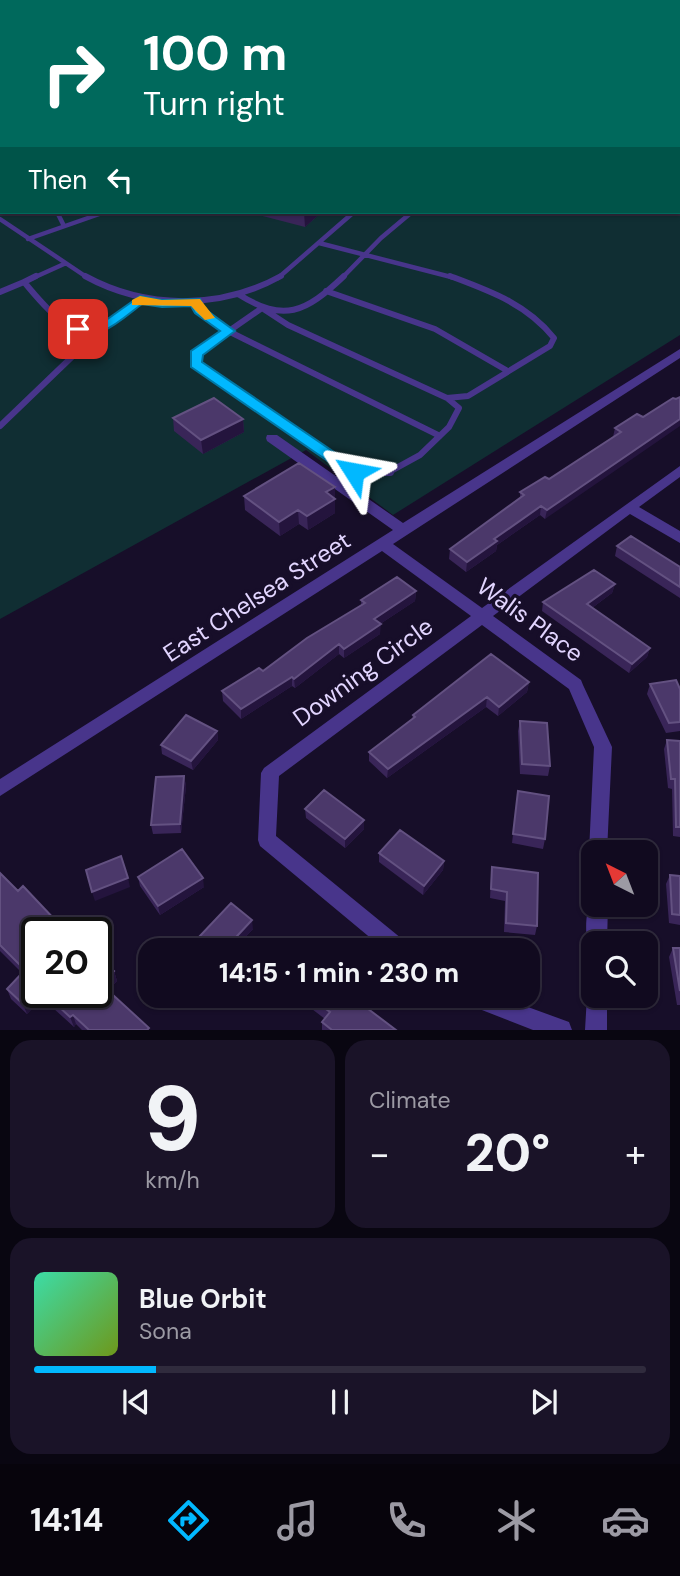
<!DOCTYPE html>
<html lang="en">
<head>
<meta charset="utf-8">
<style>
  body { margin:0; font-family:"DM Sans",sans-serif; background:#1a1328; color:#f1f3f6; height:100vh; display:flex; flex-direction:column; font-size:26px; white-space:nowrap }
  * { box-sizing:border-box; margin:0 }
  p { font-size:23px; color:#9c9aa4 }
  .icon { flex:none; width:38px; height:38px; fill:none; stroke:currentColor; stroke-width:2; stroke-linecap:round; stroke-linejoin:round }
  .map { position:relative; height:1030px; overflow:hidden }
  .drawer { display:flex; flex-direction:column; gap:10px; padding:10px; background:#090611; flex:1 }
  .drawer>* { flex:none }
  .hud { position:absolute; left:0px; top:0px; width:681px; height:214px; box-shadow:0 2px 5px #0004,0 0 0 2px #302b3d; background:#00695c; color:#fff; overflow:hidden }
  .needle { width:46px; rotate:318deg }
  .fabs { position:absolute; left:581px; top:840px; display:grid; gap:14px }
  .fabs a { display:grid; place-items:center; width:77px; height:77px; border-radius:14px; background:#110a1f; box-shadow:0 2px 5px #0004,0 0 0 2px #302b3d; font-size:35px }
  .speed { position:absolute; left:21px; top:917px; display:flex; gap:14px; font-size:35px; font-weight:700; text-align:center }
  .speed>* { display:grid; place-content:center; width:91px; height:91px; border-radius:50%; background:#110a1f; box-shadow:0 2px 5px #0004,0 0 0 2px #302b3d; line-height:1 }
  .speed .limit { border:4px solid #111; border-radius:10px; background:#fff; color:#111 }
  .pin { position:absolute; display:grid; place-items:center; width:60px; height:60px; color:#fff; margin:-30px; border-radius:14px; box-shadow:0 4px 10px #0006 }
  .me { position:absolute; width:77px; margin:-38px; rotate:304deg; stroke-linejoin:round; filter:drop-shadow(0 0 5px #0008) }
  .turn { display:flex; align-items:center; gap:24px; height:147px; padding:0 28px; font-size:32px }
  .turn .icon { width:91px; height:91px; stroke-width:2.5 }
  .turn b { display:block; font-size:49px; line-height:60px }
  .then { display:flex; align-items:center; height:66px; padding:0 28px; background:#0003; gap:14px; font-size:26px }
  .big { font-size:52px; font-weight:800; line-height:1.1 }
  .drawer .widget { flex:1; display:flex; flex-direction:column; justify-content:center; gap:10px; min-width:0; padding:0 24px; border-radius:21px; background:#1a1328 }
  .drawer .dial { align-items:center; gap:0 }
  .dial b { font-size:91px; line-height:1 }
  .song { display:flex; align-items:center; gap:21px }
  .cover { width:84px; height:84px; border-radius:10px; background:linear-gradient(135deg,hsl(160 70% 55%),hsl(80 70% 35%)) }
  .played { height:7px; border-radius:4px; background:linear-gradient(90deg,#01b8ff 20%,#302b3d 20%) }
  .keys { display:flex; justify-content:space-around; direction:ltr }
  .heat { display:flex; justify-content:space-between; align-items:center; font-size:38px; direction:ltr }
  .drawer .tiles { flex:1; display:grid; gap:10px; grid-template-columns:1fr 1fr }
  .widget:last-child { grid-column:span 2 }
  .trip { position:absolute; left:138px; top:938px; width:402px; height:70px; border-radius:21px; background:#110a1f; box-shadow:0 2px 5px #0004,0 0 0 2px #302b3d; font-weight:800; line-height:70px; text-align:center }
  .tabs { display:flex; height:112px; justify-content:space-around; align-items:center; background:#07040c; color:#9c9aa4 }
  .tabs .icon { width:49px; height:49px }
  .tabs .selected { color:#01b8ff }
  .tabs b { font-size:32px; color:#f1f3f6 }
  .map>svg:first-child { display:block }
  .green { fill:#102e33; fill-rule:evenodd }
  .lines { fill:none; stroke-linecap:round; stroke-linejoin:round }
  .stream { stroke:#061249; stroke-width:3.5 }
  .path { stroke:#25b0c3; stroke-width:2; stroke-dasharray:2 2.5; stroke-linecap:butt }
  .lane-far3 { stroke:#48358b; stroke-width:3.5 }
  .lane-far2 { stroke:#48358b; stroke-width:4.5 }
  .lane-far1 { stroke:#48358b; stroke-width:6 }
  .lane { stroke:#48358b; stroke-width:8 }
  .street { fill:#48358b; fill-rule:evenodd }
  .wall { fill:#392558 }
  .shaded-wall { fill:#24143d }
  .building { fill:#4b386a; stroke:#635181; stroke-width:2 }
  .route { fill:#01b8ff; stroke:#0178a6; stroke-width:2 }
  .slow { fill:#f59e0b }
  .labels { text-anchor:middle; stroke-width:7; stroke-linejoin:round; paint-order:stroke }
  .street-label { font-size:24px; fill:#e2d5ff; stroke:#170e29 }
</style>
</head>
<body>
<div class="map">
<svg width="680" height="1030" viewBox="0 0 680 1030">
  <rect width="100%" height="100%" fill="#170e29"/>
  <path class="green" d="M0 0H680V335L393 515 306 450 0 619ZM2 2H679V212H2Z"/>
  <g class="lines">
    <path class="stream" d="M0 170 2 168"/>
    <path class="path" d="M235 0 240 2
      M327 0 332 2
      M345 0 350 2
      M445 0 450 2"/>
    <path class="lane-far3" d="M21 2 26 0"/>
    <path class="lane-far2" d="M57 212 64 226
      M0 219 88 278
      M28 239 105 212
      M319 243 455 278
      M33 278 64 264
      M278 278 354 212
      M342 278 381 238 412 212"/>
    <path class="lane-far1" d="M36 276 24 282C44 305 70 342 104 326 117 320 128 308 140 300
      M85 276C145 309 220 310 281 276
      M326 291 435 329 506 370
      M0 292 24 282
      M238 294C284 323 305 313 344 276
      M196 301 200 311 222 328 440 436
      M262 308 288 325 447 398 459 408 449 427 420 455 389 472H354L196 364V354Z
      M447 398 468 396 550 346 554 338C527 304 490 291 450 276
      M0 426 101 329"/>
    <path class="lane" d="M353 472H390"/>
    <path class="street" d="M680 349V358L393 544 482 608 680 466V477L639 507 680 531V543L630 514 493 616 581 680 583 685 612 747 607 852H593V859L589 852 594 747 569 689 482 625 279 776 276 836 407 943 410 950H385L260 846 258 840 261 773 264 768 471 616 382 551 0 796V779L393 530 267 441 266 438 267 435H277L403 523Z
      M593 898V905H608L607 943H593V951L590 950C584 937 585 908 593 898Z
      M593 987V996H607V1030H585L587 996 590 989Z
      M461 996H498L569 1022 572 1030H533L464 1003Z"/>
  </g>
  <path class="wall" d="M247 212H322L305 227Z
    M637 414 545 519 540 515 497 545 496 551 466 572 449 559 450 549 520 498V492L549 479 613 437 615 428Z
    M173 418 243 419 244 432 203 454 174 431Z
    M335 487V513L308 530 299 524 280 536 245 510 244 496Z
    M617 546 680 567V598L615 556Z
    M615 584 612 593 592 608 650 648 647 657 629 673 542 611 543 602Z
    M416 591 415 601 380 624V634L344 658 339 654 295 688 292 686 241 719 223 701 222 691 263 671 361 606V600Z
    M529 682 527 692 498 716 486 707 387 778 369 761V752L412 719 413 715Z
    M650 684 680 689V731L666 733 647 694Z
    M520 721 550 766 548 776 520 774 518 731Z
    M217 731 218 740 193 770 162 754 161 745Z
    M667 740 680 741V837L673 836 672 789 668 788 664 749Z
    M184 776 186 786 181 833 153 834 151 825Z
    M518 791 545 839 543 849 512 843Z
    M305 809 364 820V829L345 848 306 818Z
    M379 853 444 861 443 870 423 895 379 862Z
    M492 867 537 926 535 935 504 932 505 901 490 898 491 877Z
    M0 873 37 933V992H96L114 971 117 981 108 990 149 1028V1030H82L76 1024 74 1027 42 998 27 1014 11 999 7 989 22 973 0 951Z
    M670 875 680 876V925L669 923 666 884Z
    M138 877 204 887 160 915 140 886Z
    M253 929 233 950H206L201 945 199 937Z
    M673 948H680V1005H677L669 957Z
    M295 996H351L396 1030H322V1022L325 1019Z"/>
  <path class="shaded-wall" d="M656 0H680V10H679V2H634Z
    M0 139 2 147V152L0 153Z
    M304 212H322L305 227Z
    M243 419 244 432 203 454 201 440Z
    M680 419V426L545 519 547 510Z
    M335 487V513L308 530 307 516 326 492Z
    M541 506 540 515 497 545 496 551 466 572 467 562 494 539Z
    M298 510 299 524 280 536 279 522Z
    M615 584 612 593 585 613 587 604Z
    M416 591 415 601 374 628V619Z
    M381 624 380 634 344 658V649Z
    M339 644V654L295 688 294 679Z
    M650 648 647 657 629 673 632 664Z
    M292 677V686L241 719V709Z
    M529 682 527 692 498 716 499 707Z
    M487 697 486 707 387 778 388 769Z
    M217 731 218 740 193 770 191 761Z
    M184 776 186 786 181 833 180 824Z
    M364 820V829L345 848V839Z
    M444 861 443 870 423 895 424 886Z
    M128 878 130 887 95 901 92 892Z
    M203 878 204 887 160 915 158 906Z
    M252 920 253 929 233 950H224Z
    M114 971 117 981 105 994 101 984Z
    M37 989V992H40L42 998 27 1014 23 1004Z
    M73 1015 76 1024 74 1027 70 1017Z"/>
  <path class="building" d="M75 0H190L187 2H71Z
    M518 0H656L634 2H513Z
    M2 6V28H0V7Z
    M680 397V419L547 510 541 506 494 539 497 541 467 562 450 549 524 495 520 492 545 477 549 479 621 432 615 428 637 414 643 417 673 398 676 399Z
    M214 398 243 419 201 440 173 418Z
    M299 463 335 487 326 492 335 499 307 516 298 510 279 522 244 496Z
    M631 536 680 567V587L617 546Z
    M594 570 615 584 587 604 650 648 632 664 543 602Z
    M397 577 416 591 374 619 381 624 344 649 339 644 294 679 292 677 241 709 222 691 259 668 263 671 307 638 365 603 361 600Z
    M491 654 529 682 499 707 487 697 388 769 369 752 415 717 413 715Z
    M676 680 680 689V722L669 723 650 684Z
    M186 715 217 731 191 761 161 745Z
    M520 721 547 723 550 766 522 764Z
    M667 740 680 741V827H676L675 779H671Z
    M184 776 180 824 151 825 156 777Z
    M324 790 364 820 345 839 305 809Z
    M518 791 549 796 545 839 513 834Z
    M400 830 444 861 424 886 379 853Z
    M182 849 203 878 158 906 138 877Z
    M121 856 128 878 92 892 86 870Z
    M492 867 538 873 537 926 506 923 507 892 491 889Z
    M0 873 18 891 23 886 57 922 70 933H37V989L23 1004 7 989 25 970 0 945Z
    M670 875 680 876V915L672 914Z
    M231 903 252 920 224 950H215L199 937Z
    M673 948H680V991Z
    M96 956 114 971 101 984 149 1028 147 1030H89L73 1015 70 1017 43 992H96Z
    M308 996H351L396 1030H332L322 1022 330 1012Z"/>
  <path class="route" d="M140 296 162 300 200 299 205 309 235 331 203 355 202 362 359 469V475H348L191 367V351L220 331 195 313 191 306 162 307 142 304C124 317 95 347 72 329L78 325H99Z"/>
  <path class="slow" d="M140 296 162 300 200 299 215 318 205 320 191 306 132 305V300Z"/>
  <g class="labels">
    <g class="street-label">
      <text transform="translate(257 597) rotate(-33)" y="8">East Chelsea Street</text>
      <text transform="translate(530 620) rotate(36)" y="8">Walis Place</text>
      <text transform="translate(363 672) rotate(-36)" y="8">Downing Circle</text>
    </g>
  </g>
</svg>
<div class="fabs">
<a><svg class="needle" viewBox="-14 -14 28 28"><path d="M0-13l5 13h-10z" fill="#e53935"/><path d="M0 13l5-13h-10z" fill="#9c9aa4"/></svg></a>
<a><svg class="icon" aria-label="search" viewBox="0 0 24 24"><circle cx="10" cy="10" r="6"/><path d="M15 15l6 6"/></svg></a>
</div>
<div class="speed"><div class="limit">20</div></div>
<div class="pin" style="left:78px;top:329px;background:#d93025"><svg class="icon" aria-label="arrive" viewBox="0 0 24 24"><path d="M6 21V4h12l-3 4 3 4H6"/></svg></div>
<svg class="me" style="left:354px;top:472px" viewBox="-20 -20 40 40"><path d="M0-17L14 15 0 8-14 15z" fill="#01b8ff" stroke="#fff" stroke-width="4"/></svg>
<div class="trip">14:15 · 1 min · 230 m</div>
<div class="hud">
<div class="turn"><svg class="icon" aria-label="right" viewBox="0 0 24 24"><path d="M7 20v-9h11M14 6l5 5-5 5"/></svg><div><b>100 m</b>Turn right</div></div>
<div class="then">Then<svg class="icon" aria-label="left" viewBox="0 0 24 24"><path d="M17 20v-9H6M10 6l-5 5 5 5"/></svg></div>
</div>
</div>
<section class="drawer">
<div class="tiles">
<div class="widget dial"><b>9</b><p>km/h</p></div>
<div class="widget"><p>Climate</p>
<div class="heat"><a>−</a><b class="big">20°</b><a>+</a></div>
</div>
<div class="widget">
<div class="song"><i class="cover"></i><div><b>Blue Orbit</b><p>Sona</p></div></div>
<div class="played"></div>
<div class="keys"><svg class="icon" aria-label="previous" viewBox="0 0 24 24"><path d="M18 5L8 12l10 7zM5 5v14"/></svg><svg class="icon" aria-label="pause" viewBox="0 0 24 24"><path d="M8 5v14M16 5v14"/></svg><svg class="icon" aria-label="next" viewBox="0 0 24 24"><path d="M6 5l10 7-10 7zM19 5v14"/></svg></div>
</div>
</div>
</section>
<nav class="tabs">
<b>14:14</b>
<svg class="icon selected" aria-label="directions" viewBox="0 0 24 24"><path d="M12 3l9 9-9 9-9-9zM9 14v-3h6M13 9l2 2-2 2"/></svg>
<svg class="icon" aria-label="music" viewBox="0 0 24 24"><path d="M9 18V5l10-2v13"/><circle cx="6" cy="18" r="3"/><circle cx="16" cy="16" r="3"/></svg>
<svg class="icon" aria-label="phone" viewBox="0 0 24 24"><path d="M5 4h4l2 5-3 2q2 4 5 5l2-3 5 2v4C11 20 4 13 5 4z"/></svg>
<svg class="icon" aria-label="climate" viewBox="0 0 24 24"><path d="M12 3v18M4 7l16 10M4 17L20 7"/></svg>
<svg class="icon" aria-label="car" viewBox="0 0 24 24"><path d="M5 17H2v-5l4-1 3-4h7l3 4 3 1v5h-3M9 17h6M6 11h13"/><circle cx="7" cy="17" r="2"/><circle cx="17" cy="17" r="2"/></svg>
</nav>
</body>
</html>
